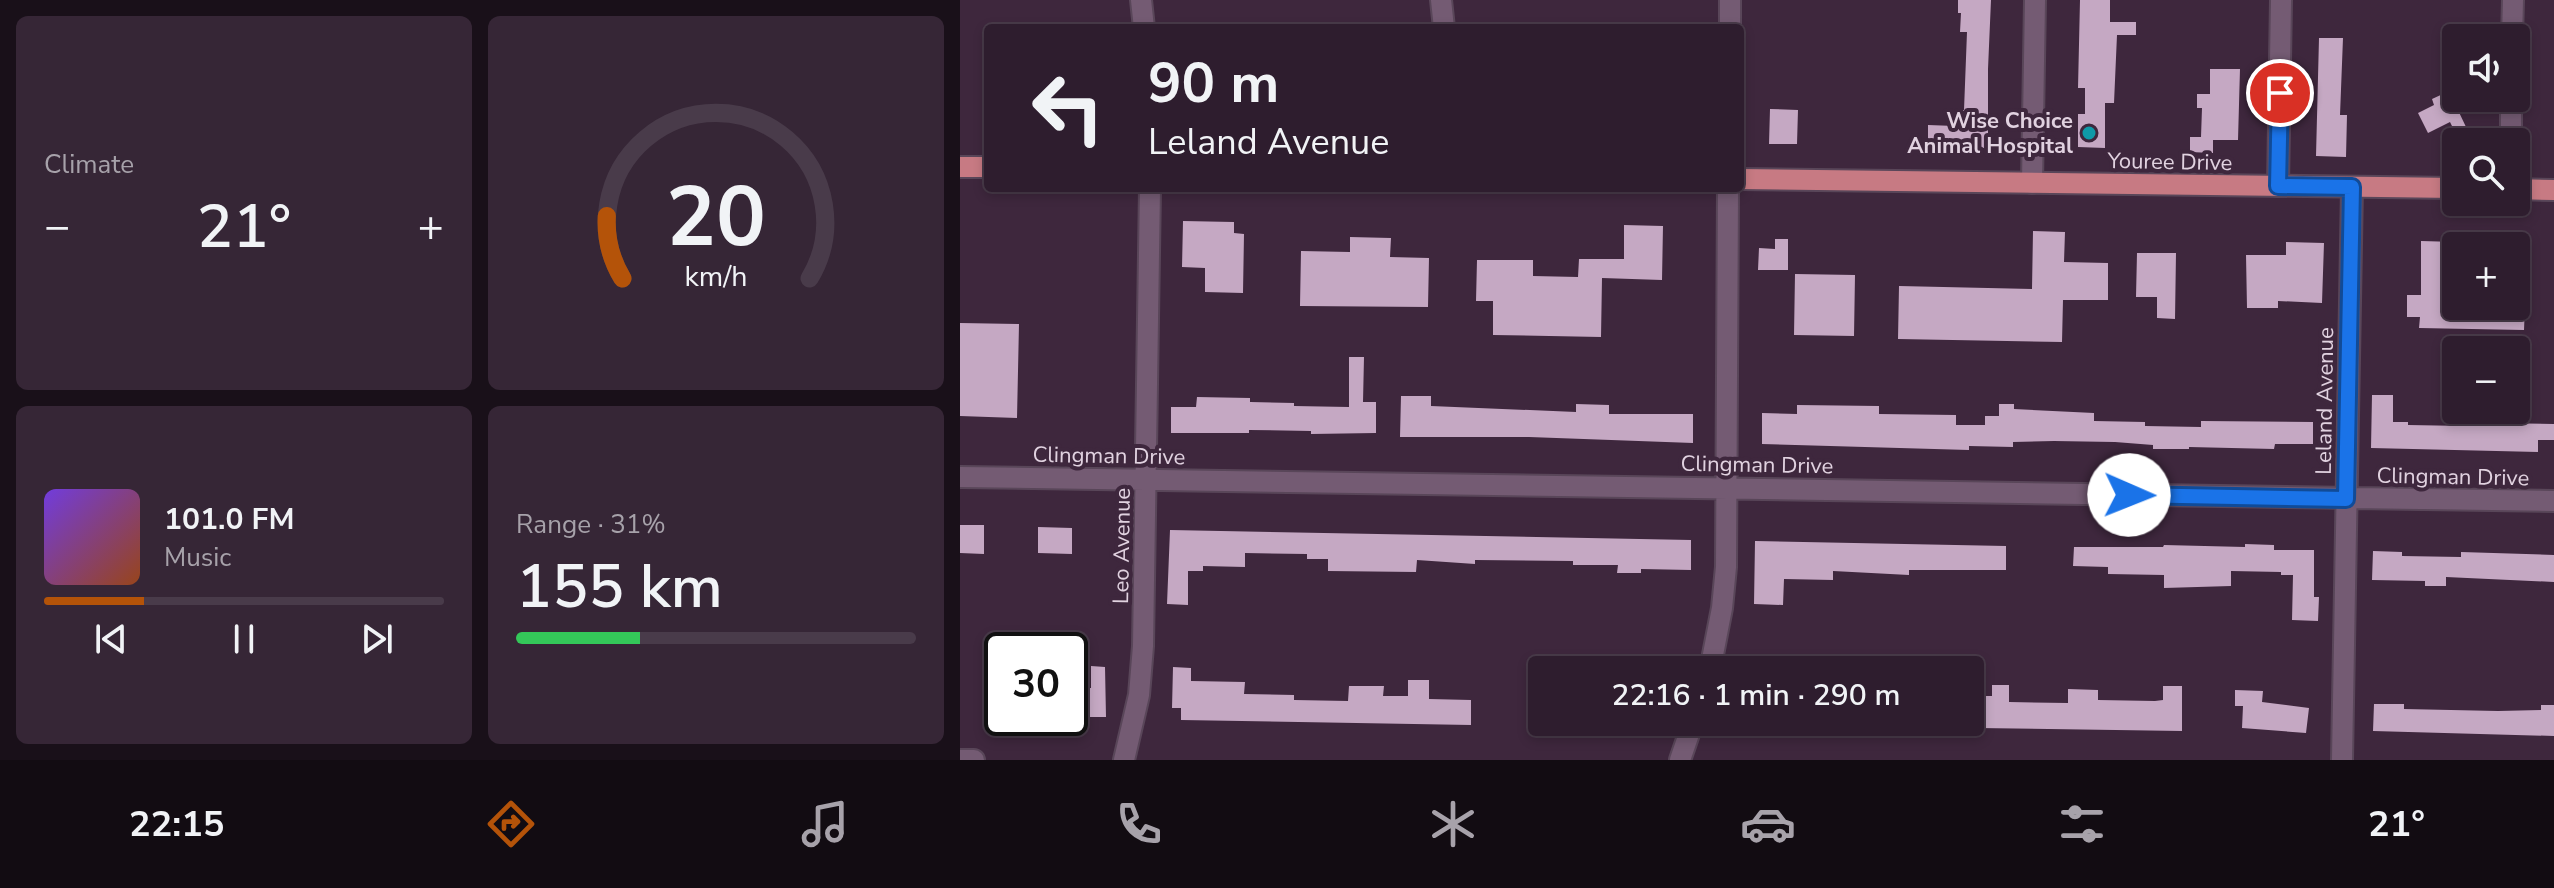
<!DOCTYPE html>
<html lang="en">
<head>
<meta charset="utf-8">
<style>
  body { margin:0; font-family:"Nunito Sans",sans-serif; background:#362636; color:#f1f3f6; height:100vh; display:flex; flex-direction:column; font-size:30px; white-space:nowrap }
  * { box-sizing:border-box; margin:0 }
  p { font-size:26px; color:#a7a2aa }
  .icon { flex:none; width:44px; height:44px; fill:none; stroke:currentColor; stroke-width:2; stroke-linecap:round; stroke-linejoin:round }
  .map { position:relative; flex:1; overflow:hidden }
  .sheet { display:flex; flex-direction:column; gap:16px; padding:16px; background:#191019; width:960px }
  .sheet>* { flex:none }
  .hud { position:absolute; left:24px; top:24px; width:760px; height:168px; border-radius:8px; box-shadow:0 4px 12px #0003,0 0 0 2px #493b4a; background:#2e1d2e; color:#f1f3f6; overflow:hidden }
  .buttons { position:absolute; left:1482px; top:24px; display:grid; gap:16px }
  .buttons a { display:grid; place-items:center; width:88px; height:88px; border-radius:8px; background:#2e1d2e; box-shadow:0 4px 12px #0003,0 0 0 2px #493b4a; font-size:40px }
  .speed { position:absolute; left:24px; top:632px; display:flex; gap:16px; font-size:40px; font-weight:700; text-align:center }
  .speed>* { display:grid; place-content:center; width:104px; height:104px; border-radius:50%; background:#2e1d2e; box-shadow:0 4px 12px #0003,0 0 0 2px #493b4a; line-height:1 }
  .speed .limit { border:4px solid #111; border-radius:12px; background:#fff; color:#111 }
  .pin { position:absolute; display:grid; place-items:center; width:68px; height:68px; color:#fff; margin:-34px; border:4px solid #fff; border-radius:50%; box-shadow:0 2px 8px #0007 }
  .me { position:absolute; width:88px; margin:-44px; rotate:91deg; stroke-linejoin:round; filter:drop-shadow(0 0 6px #0008) }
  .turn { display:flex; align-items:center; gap:28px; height:168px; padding:0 32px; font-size:36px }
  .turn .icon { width:104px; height:104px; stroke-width:2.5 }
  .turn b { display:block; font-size:56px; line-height:68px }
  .big { font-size:60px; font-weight:600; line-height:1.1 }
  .sheet .widget { flex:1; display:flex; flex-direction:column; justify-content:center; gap:12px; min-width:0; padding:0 28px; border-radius:12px; background:#362636 }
  .sheet .dial { align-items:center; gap:0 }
  .dial svg { height:208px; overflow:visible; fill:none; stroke:#493b4a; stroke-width:7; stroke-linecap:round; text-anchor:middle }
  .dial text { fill:#f1f3f6; stroke:none }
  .song { display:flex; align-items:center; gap:24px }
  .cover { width:96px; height:96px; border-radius:12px; background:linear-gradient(135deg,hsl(260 70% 55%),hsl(20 70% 35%)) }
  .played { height:8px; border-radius:4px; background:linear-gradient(90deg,#b45309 25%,#493b4a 25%) }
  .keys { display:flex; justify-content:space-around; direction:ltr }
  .heat { display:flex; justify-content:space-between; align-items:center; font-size:44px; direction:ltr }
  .charge { height:12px; border-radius:6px; background:linear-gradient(90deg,#34c759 31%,#493b4a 0) }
  .sheet .tiles { flex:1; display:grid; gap:16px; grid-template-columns:repeat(2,1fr) }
  .trip { position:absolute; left:568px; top:656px; width:456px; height:80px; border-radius:8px; background:#2e1d2e; box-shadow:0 4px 12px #0003,0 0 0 2px #493b4a; font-weight:600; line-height:80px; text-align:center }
  .dock { display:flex; height:128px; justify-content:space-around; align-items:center; background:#120c12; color:#a7a2aa }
  .dock .icon { width:56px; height:56px }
  .dock .current { color:#b45309 }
  .dock b { font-size:36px; color:#f1f3f6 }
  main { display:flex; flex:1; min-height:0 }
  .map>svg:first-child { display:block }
  .building { fill:#c5a8c3 }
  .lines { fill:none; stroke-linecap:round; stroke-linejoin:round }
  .minor-casing { stroke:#594659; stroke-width:24 }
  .major-casing { stroke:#594659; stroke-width:24 }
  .minor { stroke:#745b73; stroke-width:20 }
  .major { stroke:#c77a83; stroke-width:20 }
  .route-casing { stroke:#114b97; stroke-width:20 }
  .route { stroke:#1a73e8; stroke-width:14 }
  .culture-dot { fill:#0f9aa8; stroke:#3e273d; stroke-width:3 }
  .labels { text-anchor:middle; stroke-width:8; stroke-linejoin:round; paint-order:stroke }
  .poi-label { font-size:22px; font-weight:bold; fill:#e1d2e0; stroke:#3e273d; text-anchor:end }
  .street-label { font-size:22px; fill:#e1d2e0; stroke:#3e273d }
</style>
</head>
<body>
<main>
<section class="sheet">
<div class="tiles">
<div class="widget"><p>Climate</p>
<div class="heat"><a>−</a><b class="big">21°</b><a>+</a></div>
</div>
<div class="widget dial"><svg viewBox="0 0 100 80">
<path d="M14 69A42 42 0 1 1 86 69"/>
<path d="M14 69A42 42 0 0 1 8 45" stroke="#b45309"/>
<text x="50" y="56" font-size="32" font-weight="700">20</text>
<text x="50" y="72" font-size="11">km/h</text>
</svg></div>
<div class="widget">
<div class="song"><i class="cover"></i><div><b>101.0 FM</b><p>Music</p></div></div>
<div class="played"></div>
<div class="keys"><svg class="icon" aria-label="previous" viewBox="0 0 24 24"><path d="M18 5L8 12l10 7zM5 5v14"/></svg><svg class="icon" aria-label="pause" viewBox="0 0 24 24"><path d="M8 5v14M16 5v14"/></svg><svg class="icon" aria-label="next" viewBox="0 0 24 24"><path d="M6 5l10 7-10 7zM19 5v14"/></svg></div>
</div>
<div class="widget"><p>Range · 31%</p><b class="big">155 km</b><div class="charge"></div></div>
</div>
</section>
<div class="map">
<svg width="1594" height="760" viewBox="0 0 1594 760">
  <rect width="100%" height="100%" fill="#3e273d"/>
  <path class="building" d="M998 0H1031L1028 69V148L968 147V125L995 126V110H1004L1007 32H1000L1001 13H998Z
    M1120 0H1150V22H1176V35H1157L1154 103H1145V148L1118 147V114H1125V88H1118Z
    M1359 38H1383L1380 115H1387L1386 157 1356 156Z
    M1250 69H1280L1278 140H1253V153L1230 152V137H1241L1242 108H1237V94H1250Z
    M1485 93 1487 98H1519L1497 108 1506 127 1495 132 1490 122 1468 133 1458 113 1474 105 1472 99Z
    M810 109 838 110 837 144H809Z
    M223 221 274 222V233L284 234 283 293 245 292V268L222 267Z
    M664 225 703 226 702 280 642 278 641 337 533 335V301H516L517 260H573V276L618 277 619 259H664Z
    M1073 231 1105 232 1104 262 1148 263V300H1103L1102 342 938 339 939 286 1072 289Z
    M390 237 431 238 430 257 469 258 468 307 340 306 341 251 390 252Z
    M815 239H828V270H798L799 248 815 249Z
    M1461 241 1496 242V306H1565L1564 330 1459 328 1460 317H1447V295H1461Z
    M1326 242 1364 243 1362 303 1318 301V308H1287L1286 255H1326Z
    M1177 253H1216L1215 319 1197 318V297H1176Z
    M835 274 895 275 894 336 834 335Z
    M0 323 59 324 57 418 0 416Z
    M389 357H404L403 402H416V433L351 434V431L289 430V433H211V407H236L237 397 290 398V402L334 403V406L389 407Z
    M1412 395H1433V422H1448V425L1505 426 1506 416H1535V423L1594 424V440H1578V452L1411 448Z
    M441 396H471V406L616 412V404L649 405V414H733V443L569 437H440Z
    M1039 404H1054V409L1134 413V421L1185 422V426L1241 427V421L1353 422V444H1315L1314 449 1229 447V449H1193V445L1155 442 1094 441 1053 442V447L1009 446V450L802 444V413L837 414V405L919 406V414L996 415V425H1025V416H1039Z
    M0 525H24V554L0 553Z
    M78 527 112 528V554L78 553Z
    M210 530 731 540V570L681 569V573H657L658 565H613V561L515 560V564L457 560 456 572 368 571V559H347V554L285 553V567L243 566V571H228V605L207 604Z
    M795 541 1046 546V570H949V575L873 571V580L824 579 823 605 794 604Z
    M1285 544 1314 545V550H1354V597H1359L1358 621 1332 620 1333 575H1321V572L1271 571V586L1204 588V575L1148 574V567L1113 566 1114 547H1203L1204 545 1285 547Z
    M1413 551 1442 552V556L1501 557V552L1594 555V582L1486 577V586H1465V581L1412 580Z
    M131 666 145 667 146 717H114V688H131Z
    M213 667 231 668V681L285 682 284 694 334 695V700L388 701 389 686H424L423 696H448V680H469V699L511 700V725L221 720V708H212Z
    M1032 685H1049V702L1108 703V689L1138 690V700L1195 701 1203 700V686H1222V731L1018 728 1019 696H1032Z
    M1275 690 1303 691 1302 702 1349 708 1346 733 1282 728 1283 706H1275Z
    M568 701H582V724H567Z
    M1414 704H1444V709L1538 711 1581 710V705H1594V736L1413 731Z"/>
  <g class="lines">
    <defs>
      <path id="minor" d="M181 0 184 28
        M481 0 484 28
        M770 28V0
        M1552 38 1553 0
        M1551 142V98
        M1072 183 1075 0
        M1318 186 1321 0
        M0 477 1594 501
        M750 670 762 608 766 567 768 188
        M0 760H14
        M164 760 179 695 183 646 190 188
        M720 760 733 722
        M1382 760 1392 187"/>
      <path id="major" d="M0 167H28
        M780 179 1496 188
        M1556 189 1594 190"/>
    </defs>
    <use href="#minor" class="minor-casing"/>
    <use href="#major" class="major-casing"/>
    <use href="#minor" class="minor"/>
    <use href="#major" class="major"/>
  </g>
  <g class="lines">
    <defs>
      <path id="route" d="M1169 495 1386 499 1392 187 1318 186 1320 93"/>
    </defs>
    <use href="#route" class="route-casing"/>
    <use href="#route" class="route"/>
  </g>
  <circle class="culture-dot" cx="1129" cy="133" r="8"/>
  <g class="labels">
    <g class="poi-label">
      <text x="1113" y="128">Wise Choice<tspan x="1113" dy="25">Animal Hospital</tspan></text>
    </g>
    <g class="street-label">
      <text transform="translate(1210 161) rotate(1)" y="8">Youree Drive</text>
      <text transform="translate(1364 401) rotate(-89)" y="8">Leland Avenue</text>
      <text transform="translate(149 455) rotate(1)" y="8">Clingman Drive</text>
      <text transform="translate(797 464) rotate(1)" y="8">Clingman Drive</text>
      <text transform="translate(1493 476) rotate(1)" y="8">Clingman Drive</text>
      <text transform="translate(161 546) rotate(-89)" y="8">Leo Avenue</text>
    </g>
  </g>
</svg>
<div class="buttons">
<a><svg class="icon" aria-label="sound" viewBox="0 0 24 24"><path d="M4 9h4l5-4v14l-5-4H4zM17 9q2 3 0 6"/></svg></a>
<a><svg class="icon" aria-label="search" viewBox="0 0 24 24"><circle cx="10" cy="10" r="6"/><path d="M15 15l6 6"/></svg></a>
<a>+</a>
<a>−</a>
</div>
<div class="speed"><div class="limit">30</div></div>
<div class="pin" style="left:1320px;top:93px;background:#d93025"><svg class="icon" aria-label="arrive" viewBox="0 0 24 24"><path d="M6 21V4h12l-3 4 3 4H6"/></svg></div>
<svg class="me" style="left:1169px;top:495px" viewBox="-20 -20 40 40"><circle r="19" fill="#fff"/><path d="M0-13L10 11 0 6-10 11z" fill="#1a73e8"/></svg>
<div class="trip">22:16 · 1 min · 290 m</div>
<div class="hud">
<div class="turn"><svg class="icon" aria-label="left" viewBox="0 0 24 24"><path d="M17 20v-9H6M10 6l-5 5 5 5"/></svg><div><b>90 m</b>Leland Avenue</div></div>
</div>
</div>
</main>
<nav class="dock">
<b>22:15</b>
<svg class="icon current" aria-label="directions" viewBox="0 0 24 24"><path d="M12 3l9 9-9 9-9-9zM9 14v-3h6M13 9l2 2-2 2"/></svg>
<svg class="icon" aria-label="music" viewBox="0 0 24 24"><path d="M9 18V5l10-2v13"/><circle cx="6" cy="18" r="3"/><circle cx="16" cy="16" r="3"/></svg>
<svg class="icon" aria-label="phone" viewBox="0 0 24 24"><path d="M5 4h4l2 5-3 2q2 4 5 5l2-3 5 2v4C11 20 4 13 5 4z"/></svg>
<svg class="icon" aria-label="climate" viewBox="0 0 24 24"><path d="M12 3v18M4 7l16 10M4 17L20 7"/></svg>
<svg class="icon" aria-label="car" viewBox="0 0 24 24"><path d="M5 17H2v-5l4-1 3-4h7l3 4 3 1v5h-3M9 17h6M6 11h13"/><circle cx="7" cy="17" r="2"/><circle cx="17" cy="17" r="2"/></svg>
<svg class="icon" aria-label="filters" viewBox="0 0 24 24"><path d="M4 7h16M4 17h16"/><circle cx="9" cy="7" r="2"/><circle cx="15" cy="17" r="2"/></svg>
<b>21°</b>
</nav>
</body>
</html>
